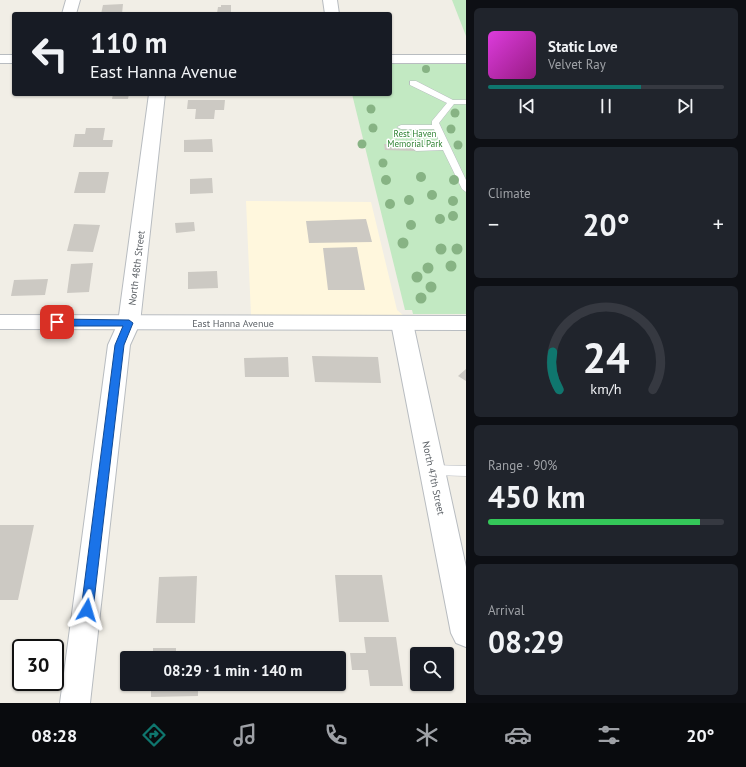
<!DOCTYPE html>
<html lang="en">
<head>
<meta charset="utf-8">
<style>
  body { margin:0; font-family:"PT Sans",sans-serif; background:#20242c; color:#f1f3f6; height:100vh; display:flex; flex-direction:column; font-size:15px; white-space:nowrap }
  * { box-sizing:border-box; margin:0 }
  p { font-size:13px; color:#9ea1a6 }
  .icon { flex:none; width:22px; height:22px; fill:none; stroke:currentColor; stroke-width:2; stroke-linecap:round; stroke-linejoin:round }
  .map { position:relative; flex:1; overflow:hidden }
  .sheet { display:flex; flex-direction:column; gap:8px; padding:8px; background:#0d0f14; width:280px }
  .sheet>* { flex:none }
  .hud { position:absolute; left:12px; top:12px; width:380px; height:84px; border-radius:4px; box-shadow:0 1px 3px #0004; background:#171b24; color:#f1f3f6; overflow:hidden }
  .tools { position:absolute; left:410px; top:647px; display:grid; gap:8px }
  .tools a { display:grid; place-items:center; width:44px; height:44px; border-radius:4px; background:#171b24; box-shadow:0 1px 3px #0004; font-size:20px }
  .speed { position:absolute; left:12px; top:639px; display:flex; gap:8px; font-size:20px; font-weight:700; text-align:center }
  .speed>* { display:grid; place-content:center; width:52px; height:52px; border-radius:50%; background:#171b24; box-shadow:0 1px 3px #0004; line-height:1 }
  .speed .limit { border:2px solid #111; border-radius:6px; background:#fff; color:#111 }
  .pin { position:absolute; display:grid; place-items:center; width:34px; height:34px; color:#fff; margin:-17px; border-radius:8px; box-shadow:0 2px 6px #0006 }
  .me { position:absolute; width:44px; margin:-22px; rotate:7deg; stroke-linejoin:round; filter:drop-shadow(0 0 3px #0008) }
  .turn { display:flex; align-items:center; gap:14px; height:84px; padding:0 12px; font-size:18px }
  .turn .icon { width:52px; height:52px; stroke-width:2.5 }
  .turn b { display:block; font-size:28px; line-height:34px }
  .big { font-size:30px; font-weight:700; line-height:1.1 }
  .sheet .card { flex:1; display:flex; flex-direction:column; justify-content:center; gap:6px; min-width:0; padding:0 14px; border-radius:6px; background:#20242c }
  .sheet .dial { align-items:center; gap:0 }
  .dial svg { height:104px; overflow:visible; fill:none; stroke:#363941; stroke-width:7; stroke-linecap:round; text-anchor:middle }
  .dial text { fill:#f1f3f6; stroke:none }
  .song { display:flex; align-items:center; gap:12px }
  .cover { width:48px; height:48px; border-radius:6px; background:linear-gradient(135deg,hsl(300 70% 55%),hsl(310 70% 35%)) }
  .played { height:4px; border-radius:2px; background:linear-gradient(90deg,#0f766e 65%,#363941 65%) }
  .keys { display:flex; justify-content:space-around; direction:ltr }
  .heat { display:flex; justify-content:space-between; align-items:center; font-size:22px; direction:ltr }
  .charge { height:6px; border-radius:3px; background:linear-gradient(90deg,#34c759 90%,#363941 0) }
  .trip { position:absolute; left:120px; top:651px; width:226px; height:40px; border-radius:4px; background:#171b24; box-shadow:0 1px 3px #0004; font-weight:700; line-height:40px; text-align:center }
  .tab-bar { display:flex; height:64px; justify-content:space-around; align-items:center; background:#090b0e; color:#9ea1a6 }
  .tab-bar .icon { width:28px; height:28px }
  .tab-bar .on { color:#0f766e }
  .tab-bar b { font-size:18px; color:#f1f3f6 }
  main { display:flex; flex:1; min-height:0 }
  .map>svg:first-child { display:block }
  .commercial { fill:#fff7dd }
  .green { fill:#c2e9c2 }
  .building { fill:#ccc9c3 }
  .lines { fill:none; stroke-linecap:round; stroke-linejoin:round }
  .lane-casing { stroke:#b8bcc0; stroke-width:1 }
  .street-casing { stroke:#b8bcc0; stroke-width:2 }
  .secondary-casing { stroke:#b9bdc2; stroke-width:2 }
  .lane { fill:#fff; fill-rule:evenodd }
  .street { fill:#fff; fill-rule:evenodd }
  .secondary { fill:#fff; fill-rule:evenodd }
  .tree { fill:#87b384 }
  .route { fill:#1a73e8; stroke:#114b97 }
  .labels { text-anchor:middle; stroke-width:3; stroke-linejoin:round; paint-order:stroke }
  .far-park-label { font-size:9px; fill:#308334; stroke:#fff }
  .street-label { font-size:10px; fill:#5d6267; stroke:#fff }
</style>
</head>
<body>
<main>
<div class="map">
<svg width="466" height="703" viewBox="0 0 466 703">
  <rect width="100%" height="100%" fill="#f1eee6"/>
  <path class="commercial" d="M246 201 371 202 397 310 403 315H251Z"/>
  <path class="green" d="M452 0H466V36Z
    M390 61 466 62V314H413L412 310H405L352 94H390Z"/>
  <path class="building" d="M123 4 122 14H101L103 5Z
    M221 5H231V14L217 13 218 7H221Z
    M113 94H129L128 99H112Z
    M188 100H225L224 110H215L214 119H195L196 109H187Z
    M86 128H105L103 140H113L112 147H73L75 134H85Z
    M212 139 213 152H184V140Z
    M384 144 415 145 416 151 385 150Z
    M79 172H109L105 193H74Z
    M212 178 213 193 190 194V179Z
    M366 219 372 242 309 243 306 221Z
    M194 222 195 231 176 233 175 223Z
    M74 224 100 225 93 252 67 251Z
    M357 247 365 290H328L323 248Z
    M93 263 89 292 67 293 71 264Z
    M217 271 218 288 188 289V272Z
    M48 279 45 295 11 296 14 280Z
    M312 356 378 357 381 383 315 382Z
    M288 357 289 377H245L244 358Z
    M466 369V381L458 376Z
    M0 525H34L18 600H0Z
    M335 575H382L389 622H339Z
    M197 576 195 623H156L159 577Z
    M364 637H396L403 686H370L368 670H352L350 653H366Z
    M153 648H176V658H153Z
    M151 684H198V696L151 697Z"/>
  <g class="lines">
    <defs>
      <path id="lane" d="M410 81H416L453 100H466V104H454L439 123 466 180V192L462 189 443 150 416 151 412 148 416 145H441L434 129H401L397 127 401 125H432V121L447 103 410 85Z
        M432 465 466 466V476L432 475 428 474 426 470 428 466Z"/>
      <path id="street" d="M66 0H80L76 14H62Z
        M323 0H337L339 14H325Z
        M0 55H14V63H0Z
        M390 55H466V63H390Z
        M149 94H165L140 323 130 345 90 703H60L108 345 118 323Z
        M402 316 410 318 413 323 466 567V647L456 643 451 633 391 323 394 318Z"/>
      <path id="secondary" d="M0 315 466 316V330L0 329Z"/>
    </defs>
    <use href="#lane" class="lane-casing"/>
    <use href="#street" class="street-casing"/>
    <use href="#secondary" class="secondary-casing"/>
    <use href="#lane" class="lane"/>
    <use href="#street" class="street"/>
    <use href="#secondary" class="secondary"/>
  </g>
  <g class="tree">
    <circle cx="426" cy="69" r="4"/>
    <circle cx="371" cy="109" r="4.5"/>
    <circle cx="455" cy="113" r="4.5"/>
    <circle cx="373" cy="128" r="4.5"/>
    <circle cx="451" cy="129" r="4.5"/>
    <circle cx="362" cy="144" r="4.5"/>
    <circle cx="458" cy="145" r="4.5"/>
    <circle cx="383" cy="163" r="4.5"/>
    <circle cx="421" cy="177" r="5"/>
    <circle cx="386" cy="180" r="5"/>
    <circle cx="454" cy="180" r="5"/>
    <circle cx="432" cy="195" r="5"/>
    <circle cx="409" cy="200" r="5"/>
    <circle cx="453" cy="201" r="5"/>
    <circle cx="390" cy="204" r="5"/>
    <circle cx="453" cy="216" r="5"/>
    <circle cx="440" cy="219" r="5"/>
    <circle cx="411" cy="225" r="5"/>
    <circle cx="403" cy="243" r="5.5"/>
    <circle cx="441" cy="249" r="5.5"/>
    <circle cx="457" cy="249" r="5.5"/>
    <circle cx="451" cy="266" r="5.5"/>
    <circle cx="428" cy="268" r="5.5"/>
    <circle cx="417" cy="277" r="5.5"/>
    <circle cx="431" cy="287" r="5.5"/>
    <circle cx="421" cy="298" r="5.5"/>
  </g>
  <path class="route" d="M57 319 129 320 133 323 124 345 93 610 91 613 87 615 83 613 81 610 115 345 123 326H57L53 322Z"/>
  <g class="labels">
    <g class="far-park-label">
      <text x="415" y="137">Rest Haven<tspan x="415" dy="10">Memorial Park</tspan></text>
    </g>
    <g class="street-label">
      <text transform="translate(136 268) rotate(-83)" y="4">North 48th Street</text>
      <text x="233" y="327">East Hanna Avenue</text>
      <text transform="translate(434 478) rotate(78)" y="4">North 47th Street</text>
    </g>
  </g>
</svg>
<div class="tools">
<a><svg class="icon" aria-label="search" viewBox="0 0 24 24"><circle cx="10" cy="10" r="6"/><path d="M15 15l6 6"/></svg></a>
</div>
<div class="speed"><div class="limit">30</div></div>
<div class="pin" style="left:57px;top:322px;background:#d93025"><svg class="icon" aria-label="arrive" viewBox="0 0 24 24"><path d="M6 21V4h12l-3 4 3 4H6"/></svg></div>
<svg class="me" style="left:87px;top:610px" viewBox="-20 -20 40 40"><path d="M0-17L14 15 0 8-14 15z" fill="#1a73e8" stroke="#fff" stroke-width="4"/></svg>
<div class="trip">08:29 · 1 min · 140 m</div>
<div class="hud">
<div class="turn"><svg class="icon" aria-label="left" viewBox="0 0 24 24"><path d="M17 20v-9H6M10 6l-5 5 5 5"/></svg><div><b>110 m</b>East Hanna Avenue</div></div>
</div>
</div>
<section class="sheet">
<div class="card">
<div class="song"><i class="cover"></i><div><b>Static Love</b><p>Velvet Ray</p></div></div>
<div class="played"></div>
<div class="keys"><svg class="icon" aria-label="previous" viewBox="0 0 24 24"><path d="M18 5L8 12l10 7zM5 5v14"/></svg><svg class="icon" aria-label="pause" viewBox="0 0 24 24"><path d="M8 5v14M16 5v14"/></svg><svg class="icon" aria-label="next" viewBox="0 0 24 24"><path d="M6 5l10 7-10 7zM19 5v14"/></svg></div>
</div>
<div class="card"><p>Climate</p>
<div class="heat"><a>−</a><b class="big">20°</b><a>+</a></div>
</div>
<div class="card dial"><svg viewBox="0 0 100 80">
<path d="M14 69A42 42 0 1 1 86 69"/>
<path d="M14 69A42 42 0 0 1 9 40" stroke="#0f766e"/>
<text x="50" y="56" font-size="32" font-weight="700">24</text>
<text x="50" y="72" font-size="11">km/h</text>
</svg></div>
<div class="card"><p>Range · 90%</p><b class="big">450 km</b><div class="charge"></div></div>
<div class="card"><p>Arrival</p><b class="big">08:29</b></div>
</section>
</main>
<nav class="tab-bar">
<b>08:28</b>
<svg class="icon on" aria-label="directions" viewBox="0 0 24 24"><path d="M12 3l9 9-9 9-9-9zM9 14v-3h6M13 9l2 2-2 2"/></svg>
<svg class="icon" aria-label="music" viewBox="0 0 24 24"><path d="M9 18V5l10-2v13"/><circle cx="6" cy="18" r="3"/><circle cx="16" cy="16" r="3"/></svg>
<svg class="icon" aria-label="phone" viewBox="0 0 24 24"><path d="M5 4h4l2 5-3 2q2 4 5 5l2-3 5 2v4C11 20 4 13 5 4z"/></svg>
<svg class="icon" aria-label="climate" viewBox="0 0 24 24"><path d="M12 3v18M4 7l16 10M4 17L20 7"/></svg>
<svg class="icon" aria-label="car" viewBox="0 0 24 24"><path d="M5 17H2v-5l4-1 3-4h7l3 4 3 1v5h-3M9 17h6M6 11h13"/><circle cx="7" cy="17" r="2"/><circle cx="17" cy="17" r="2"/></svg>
<svg class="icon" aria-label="filters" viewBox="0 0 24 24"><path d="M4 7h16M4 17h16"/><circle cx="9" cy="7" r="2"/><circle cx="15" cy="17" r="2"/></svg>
<b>20°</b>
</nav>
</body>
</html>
